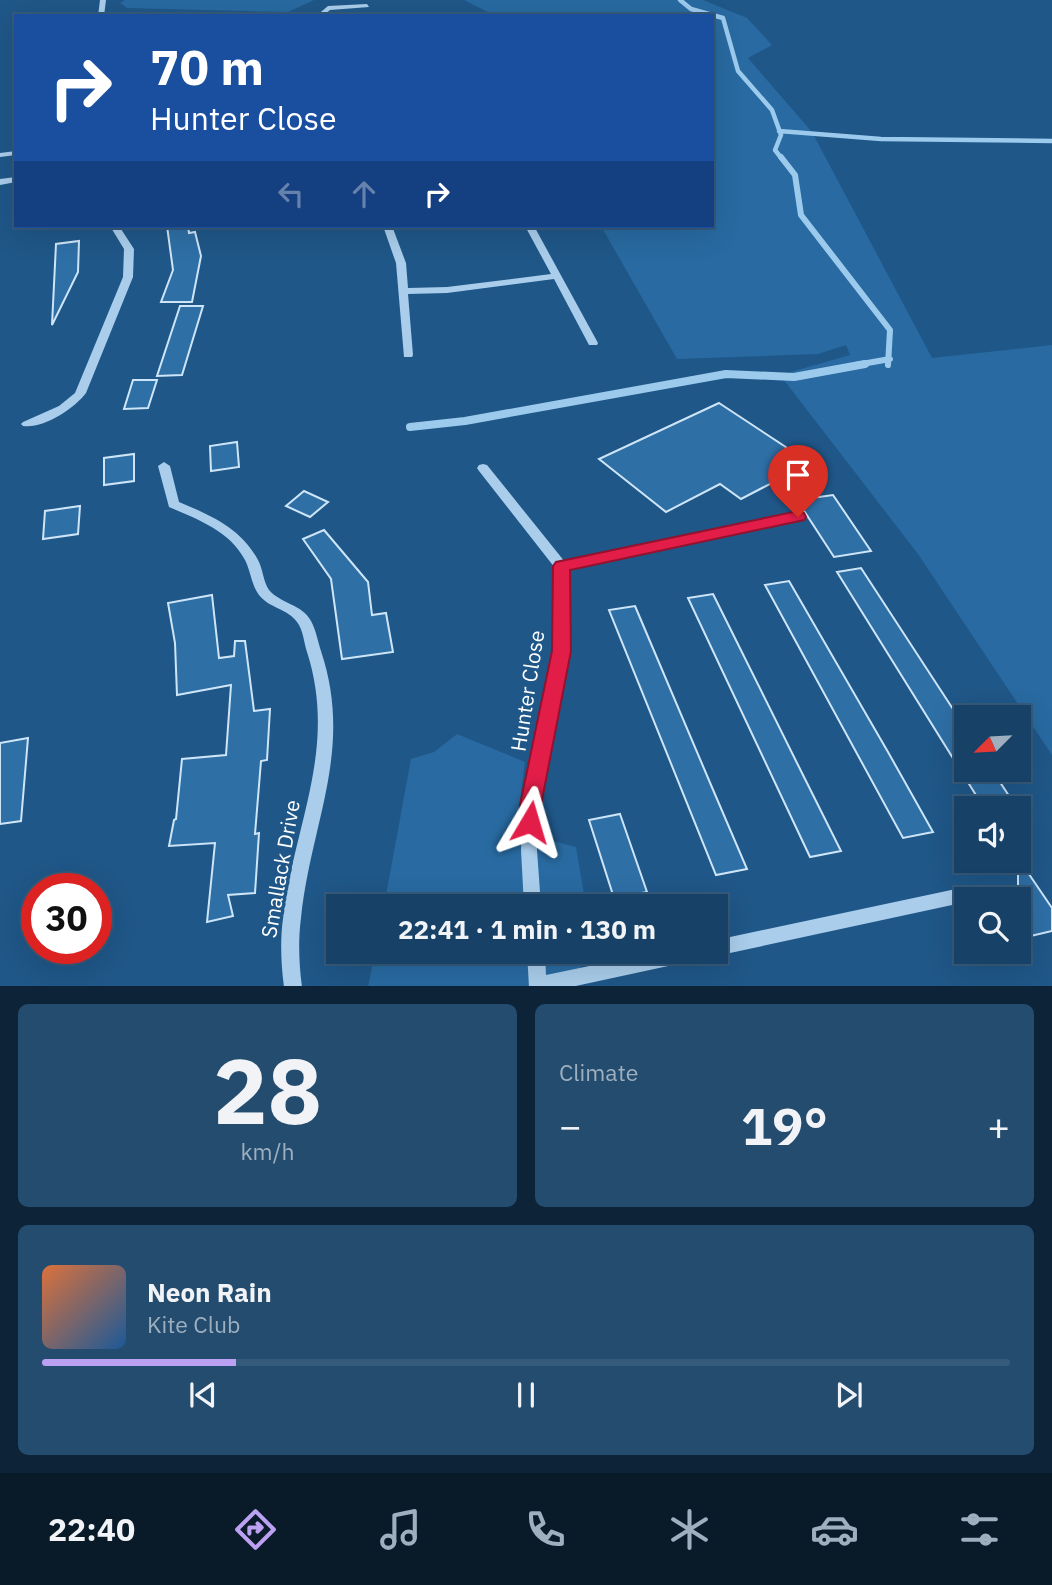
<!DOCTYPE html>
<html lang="en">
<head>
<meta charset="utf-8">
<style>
  body { margin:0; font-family:"IBM Plex Sans",sans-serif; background:#244c6f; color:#f1f3f6; height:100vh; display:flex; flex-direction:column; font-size:26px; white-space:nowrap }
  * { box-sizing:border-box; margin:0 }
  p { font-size:23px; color:#9eafbf }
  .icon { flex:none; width:38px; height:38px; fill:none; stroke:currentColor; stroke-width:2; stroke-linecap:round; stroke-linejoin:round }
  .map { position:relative; height:986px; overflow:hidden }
  .sheet { display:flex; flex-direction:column; gap:18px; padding:18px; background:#0d2438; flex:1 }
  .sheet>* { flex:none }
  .banner { position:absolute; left:14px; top:14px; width:700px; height:214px; border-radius:0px; box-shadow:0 7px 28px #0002,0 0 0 2px #365a7a; background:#1a4fa0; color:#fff; overflow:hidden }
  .needle { width:46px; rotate:246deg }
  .tools { position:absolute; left:954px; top:705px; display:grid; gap:14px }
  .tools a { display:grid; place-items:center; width:77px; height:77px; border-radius:0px; background:#174166; box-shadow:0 7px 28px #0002,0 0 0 2px #365a7a; font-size:35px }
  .speed { position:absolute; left:21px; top:873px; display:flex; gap:14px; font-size:35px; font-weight:700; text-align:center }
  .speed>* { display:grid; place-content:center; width:91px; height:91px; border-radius:50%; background:#174166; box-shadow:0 7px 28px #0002,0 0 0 2px #365a7a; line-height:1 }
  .speed .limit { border:10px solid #d22; background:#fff; color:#111 }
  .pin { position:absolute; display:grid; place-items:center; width:60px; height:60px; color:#fff; margin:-72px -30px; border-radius:50% 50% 50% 0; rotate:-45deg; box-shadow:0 0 7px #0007 }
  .pin .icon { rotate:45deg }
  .me { position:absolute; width:77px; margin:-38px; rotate:7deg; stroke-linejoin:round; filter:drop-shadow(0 0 5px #0008) }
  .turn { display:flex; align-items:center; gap:24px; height:147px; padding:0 21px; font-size:32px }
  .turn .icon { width:91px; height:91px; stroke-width:2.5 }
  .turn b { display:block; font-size:49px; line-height:60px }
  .lanes { display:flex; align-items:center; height:66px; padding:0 21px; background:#0003; justify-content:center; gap:35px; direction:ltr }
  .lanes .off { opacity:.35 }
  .big { font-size:52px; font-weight:700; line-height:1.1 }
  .sheet .card { flex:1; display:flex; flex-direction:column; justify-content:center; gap:10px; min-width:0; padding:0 24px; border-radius:10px; background:#244c6f }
  .sheet .dial { align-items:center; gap:0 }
  .dial b { font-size:91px; line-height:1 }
  .song { display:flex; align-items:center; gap:21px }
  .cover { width:84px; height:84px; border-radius:10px; background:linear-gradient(135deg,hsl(20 70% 55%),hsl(210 70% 35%)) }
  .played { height:7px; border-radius:4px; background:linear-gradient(90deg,#bca0f2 20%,#365a7a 20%) }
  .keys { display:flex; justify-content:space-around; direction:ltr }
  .heat { display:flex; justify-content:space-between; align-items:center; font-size:38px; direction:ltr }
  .sheet .tiles { flex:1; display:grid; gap:18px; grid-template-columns:1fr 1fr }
  .card:last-child { grid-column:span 2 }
  .trip { position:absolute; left:326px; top:894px; width:402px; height:70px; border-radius:0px; background:#174166; box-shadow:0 7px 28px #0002,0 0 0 2px #365a7a; font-weight:700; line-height:70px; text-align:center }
  .tabs { display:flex; height:112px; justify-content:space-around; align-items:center; background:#091a29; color:#9eafbf }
  .tabs .icon { width:49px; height:49px }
  .tabs .selected { color:#bca0f2 }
  .tabs b { font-size:32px; color:#f1f3f6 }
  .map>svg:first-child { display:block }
  .green { fill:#286aa1 }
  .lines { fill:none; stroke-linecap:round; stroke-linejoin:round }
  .stream-far2 { stroke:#9ccaed; stroke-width:4.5 }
  .stream-far1 { stroke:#9ccaed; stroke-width:6 }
  .stream { stroke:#9ccaed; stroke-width:8 }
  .building { fill:#2e6fa6; stroke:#cee5f8; stroke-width:2 }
  .minor { fill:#a9cdeb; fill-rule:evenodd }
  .route { fill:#e11d48; stroke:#92132f; stroke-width:2 }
  .labels { text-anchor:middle; stroke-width:7; stroke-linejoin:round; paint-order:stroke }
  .near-street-label { font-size:21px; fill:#fff; stroke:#1f5788 }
</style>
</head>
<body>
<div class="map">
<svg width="1052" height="987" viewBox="0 0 1052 987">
  <rect width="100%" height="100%" fill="#1f5788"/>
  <path class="green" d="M125 0H314L288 12 127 8 120 3Z
    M464 0H703L747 18 772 45 748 58 812 132 932 358 1052 345V755L918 554 780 375 850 355 846 345 818 354 677 359 601 226H712V16L492 14Z
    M457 734 525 762 516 831 576 847 586 906H384L411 759 434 752Z
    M375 952H583L578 986 368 987Z"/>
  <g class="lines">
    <path class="stream-far2" d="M680 0 691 9 723 18 738 71 772 110 781 135 775 150 782 159
      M779 131 881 139 1052 141"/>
    <path class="stream-far1" d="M781 157 795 175 801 215 890 330 888 365
      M856 365 890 359"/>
    <path class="stream" d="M410 427 465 421 726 374 794 377 865 364"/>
  </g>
  <path class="building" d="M167 226H188L189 233 195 232 201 256 192 302H161L173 270Z
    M79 241 78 272 52 325 56 244Z
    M180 306H203L182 375 157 376Z
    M133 380H157L148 408 124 409Z
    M719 403 810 463 741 499 720 484 666 512 599 459Z
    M237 442 239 467 211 471 210 446Z
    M134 454V481L104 485V458Z
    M304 491 328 502 310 517 286 506Z
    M833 495 871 551 834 557 797 500Z
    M80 506 78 534 43 539 45 511Z
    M324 530 368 582 372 615 386 613 393 652 342 659 331 579 303 539Z
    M861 568 966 729V770H992L1017 808H984L837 572Z
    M789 581 888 752 933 832 903 838 765 585Z
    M713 594 801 771 841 851 810 857 688 598Z
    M212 595 219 658 234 656 235 641H245L254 711 270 709 267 760 261 761 255 834 259 833 255 893 228 895 233 916 207 922 215 843 169 846 174 820 176 819 182 759 226 755 231 685 177 695 175 643 168 603Z
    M635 606 711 785 747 869 716 875 609 610Z
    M28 738 21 821 0 824V743Z
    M620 814 647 892 614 898 589 820Z
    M1018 858 1052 908V931L1018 939Z"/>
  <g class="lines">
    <path class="minor" d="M100 0H106L104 16H98Z
      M367 4 369 7 330 10 323 16H316L328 6Z
      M16 151V155L0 157V153Z
      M16 177V182L0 185V179Z
      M110 226H119L134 249 133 277 86 393C74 409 43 429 23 426L21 424 23 422 59 406 75 393 123 277 124 249Z
      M383 226H392L406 263 408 288 447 287 551 274 525 226H534L598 343 597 345H589L554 279 447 293 408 294 413 355 412 357H404L396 263Z
      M164 462 170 466 179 502C210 515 241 528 258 560 263 569 263 581 269 590 281 604 302 604 311 621 316 630 318 642 321 651 354 750 311 822 301 918 298 941 299 964 302 987H284C281 964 280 941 283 918 294 824 338 749 307 652 304 643 303 629 297 622 288 609 269 608 259 595 251 584 251 572 245 560 230 531 197 519 169 507L158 466Z
      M483 464 487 465 565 562 798 513 804 517 798 521 569 570 568 651 539 805 537 850 541 906H524L521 850 523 805 554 651 555 568 479 471 477 468 479 465Z
      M970 886 976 889 979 894 976 899 966 900V902L716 956 709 952H716V940Z
      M527 952H545L546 975 657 952H705L702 958 696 960 571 987H529Z"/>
  </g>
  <path class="route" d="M798 511 804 513 806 517 804 520 570 570 571 651 541 805 537 828 530 831 522 828 519 822 520 805 552 651 553 566 556 562Z"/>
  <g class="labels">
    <g class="near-street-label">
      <text transform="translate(528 691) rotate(-81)" y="7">Hunter Close</text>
      <text transform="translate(281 869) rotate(-80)" y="7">Smallack Drive</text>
    </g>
  </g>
</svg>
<div class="tools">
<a><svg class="needle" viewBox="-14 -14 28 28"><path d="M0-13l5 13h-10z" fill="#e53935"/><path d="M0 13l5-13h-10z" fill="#9eafbf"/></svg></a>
<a><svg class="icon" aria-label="sound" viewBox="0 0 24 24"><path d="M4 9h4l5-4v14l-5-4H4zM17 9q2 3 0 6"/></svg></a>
<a><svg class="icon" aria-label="search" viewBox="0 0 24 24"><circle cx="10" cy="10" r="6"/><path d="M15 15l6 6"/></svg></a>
</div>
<div class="speed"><div class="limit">30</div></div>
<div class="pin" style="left:798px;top:517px;background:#d93025"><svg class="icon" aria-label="arrive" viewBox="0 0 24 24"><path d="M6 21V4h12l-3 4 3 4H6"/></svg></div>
<svg class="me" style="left:530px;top:822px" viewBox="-20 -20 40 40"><path d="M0-17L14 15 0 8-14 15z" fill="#e11d48" stroke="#fff" stroke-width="4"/></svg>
<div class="trip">22:41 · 1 min · 130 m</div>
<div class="banner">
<div class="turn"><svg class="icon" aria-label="right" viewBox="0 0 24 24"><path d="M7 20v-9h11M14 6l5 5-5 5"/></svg><div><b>70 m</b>Hunter Close</div></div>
<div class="lanes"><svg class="icon off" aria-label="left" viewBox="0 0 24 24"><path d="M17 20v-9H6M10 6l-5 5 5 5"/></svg><svg class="icon off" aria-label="ahead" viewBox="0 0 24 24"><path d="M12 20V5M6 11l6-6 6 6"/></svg><svg class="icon" aria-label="right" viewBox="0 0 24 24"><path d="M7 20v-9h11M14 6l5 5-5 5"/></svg></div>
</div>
</div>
<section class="sheet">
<div class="tiles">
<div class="card dial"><b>28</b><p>km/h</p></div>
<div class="card"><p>Climate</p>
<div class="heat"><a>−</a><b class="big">19°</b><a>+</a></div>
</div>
<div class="card">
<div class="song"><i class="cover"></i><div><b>Neon Rain</b><p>Kite Club</p></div></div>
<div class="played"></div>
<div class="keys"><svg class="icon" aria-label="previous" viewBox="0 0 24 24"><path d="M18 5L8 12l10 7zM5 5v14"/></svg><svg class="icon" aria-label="pause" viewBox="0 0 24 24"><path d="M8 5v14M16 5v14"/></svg><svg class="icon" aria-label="next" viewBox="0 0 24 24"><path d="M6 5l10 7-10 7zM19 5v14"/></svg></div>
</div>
</div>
</section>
<nav class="tabs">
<b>22:40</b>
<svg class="icon selected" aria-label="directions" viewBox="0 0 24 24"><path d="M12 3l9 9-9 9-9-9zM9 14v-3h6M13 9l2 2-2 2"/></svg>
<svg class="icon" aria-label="music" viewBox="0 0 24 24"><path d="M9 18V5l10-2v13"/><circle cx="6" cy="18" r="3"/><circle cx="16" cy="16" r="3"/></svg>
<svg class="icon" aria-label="phone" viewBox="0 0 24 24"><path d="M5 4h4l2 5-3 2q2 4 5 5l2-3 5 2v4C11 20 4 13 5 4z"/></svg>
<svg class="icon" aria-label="climate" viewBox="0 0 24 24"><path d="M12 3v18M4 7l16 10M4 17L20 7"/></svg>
<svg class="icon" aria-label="car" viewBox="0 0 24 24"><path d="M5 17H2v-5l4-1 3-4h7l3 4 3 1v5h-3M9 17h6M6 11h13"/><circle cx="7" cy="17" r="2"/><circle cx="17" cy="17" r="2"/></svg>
<svg class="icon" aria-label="filters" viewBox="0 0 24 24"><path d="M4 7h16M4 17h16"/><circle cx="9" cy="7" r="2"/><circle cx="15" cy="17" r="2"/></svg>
</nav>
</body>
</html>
